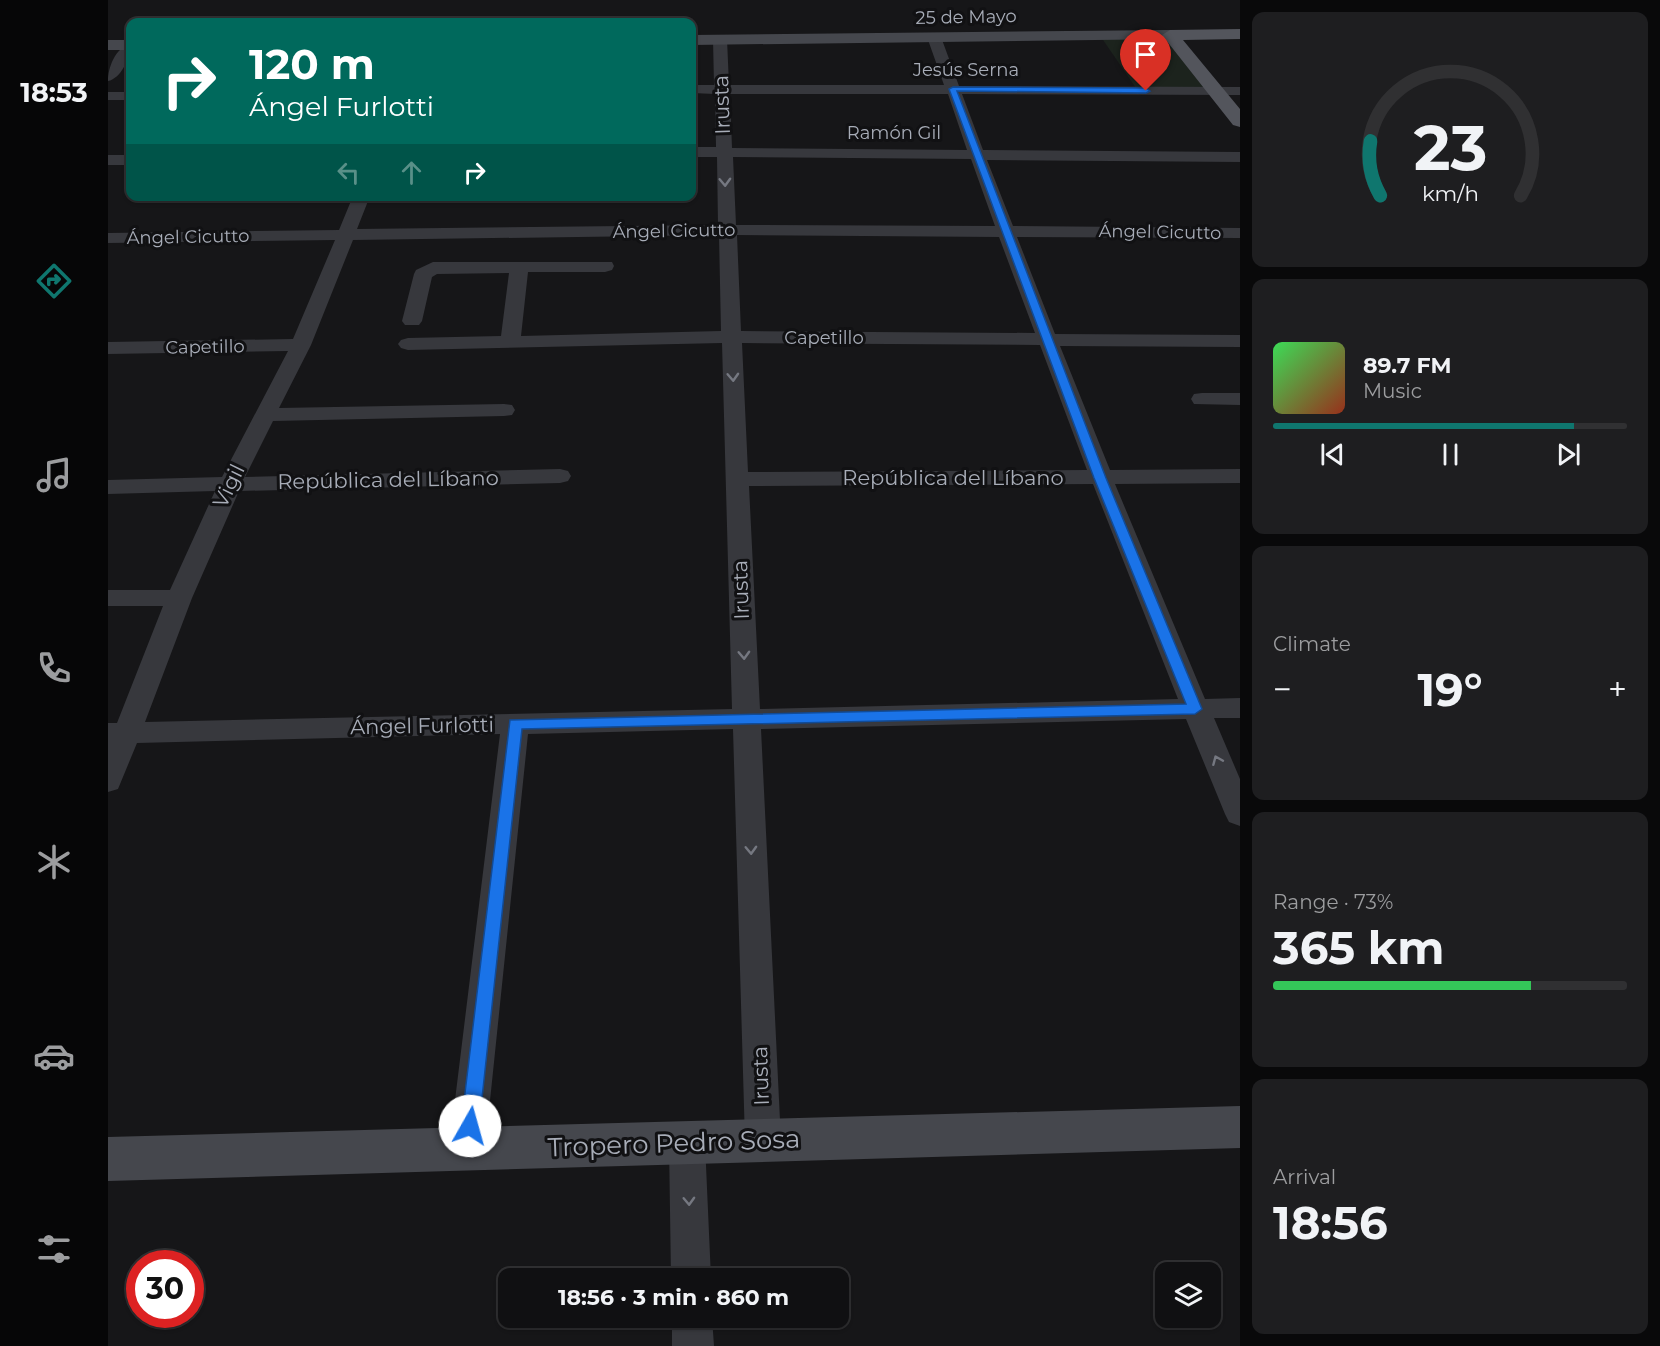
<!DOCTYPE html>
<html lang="en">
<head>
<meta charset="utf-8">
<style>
  body { margin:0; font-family:Montserrat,sans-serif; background:#1e1e20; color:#f1f3f6; height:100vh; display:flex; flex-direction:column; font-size:22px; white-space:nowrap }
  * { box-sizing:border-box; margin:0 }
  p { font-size:20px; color:#9c9d9f }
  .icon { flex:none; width:33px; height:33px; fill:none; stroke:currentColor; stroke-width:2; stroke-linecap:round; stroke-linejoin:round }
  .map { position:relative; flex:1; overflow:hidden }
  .panel { display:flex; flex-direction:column; gap:12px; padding:12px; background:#09090a; width:420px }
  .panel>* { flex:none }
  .banner { position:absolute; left:18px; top:18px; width:570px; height:183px; border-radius:12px; box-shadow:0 2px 4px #0004,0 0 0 2px #303032; background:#00695c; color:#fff; overflow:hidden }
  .controls { position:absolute; left:1047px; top:1262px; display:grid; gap:12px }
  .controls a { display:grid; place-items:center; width:66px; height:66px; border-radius:12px; background:#101012; box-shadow:0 2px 4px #0004,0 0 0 2px #303032; font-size:30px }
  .speed { position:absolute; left:18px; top:1250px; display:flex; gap:12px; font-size:30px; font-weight:700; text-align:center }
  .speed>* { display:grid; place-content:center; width:78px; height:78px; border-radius:50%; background:#101012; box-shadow:0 2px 4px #0004,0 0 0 2px #303032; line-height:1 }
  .speed .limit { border:9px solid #d22; background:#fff; color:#111 }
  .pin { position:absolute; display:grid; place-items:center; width:51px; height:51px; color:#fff; margin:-62px -26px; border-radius:50% 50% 50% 0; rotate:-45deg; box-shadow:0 0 6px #0007 }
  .pin .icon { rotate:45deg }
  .me { position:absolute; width:66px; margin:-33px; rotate:7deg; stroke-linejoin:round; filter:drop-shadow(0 0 4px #0008) }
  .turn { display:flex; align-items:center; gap:21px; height:126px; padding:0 24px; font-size:27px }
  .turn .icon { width:78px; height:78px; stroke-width:2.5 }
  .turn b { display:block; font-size:42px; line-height:51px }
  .lanes { display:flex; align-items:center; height:57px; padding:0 24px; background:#0003; justify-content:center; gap:30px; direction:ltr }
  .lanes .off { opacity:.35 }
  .big { font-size:45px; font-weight:700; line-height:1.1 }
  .panel .widget { flex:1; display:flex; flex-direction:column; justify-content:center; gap:9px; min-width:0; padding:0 21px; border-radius:12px; background:#1e1e20 }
  .panel .dial { align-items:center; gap:0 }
  .dial svg { height:156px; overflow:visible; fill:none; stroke:#303032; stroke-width:7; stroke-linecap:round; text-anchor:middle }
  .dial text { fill:#f1f3f6; stroke:none }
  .song { display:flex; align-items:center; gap:18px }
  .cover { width:72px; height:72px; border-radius:9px; background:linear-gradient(135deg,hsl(130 70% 55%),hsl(10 70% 35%)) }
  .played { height:6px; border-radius:3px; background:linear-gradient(90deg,#0f766e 85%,#303032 85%) }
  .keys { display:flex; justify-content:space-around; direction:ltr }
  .heat { display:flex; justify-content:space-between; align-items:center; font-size:33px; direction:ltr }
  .charge { height:9px; border-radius:4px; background:linear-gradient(90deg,#34c759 73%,#303032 0) }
  .trip { position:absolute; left:390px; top:1268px; width:351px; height:60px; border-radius:12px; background:#101012; box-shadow:0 2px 4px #0004,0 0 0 2px #303032; font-weight:700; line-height:60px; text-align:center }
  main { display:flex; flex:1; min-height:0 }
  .menu { display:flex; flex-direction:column; width:108px; justify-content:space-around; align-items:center; background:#060607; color:#9c9d9f }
  .menu .icon { width:42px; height:42px }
  .menu .active { color:#0f766e }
  .menu b { font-size:27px; color:#f1f3f6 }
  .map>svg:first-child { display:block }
  .green { fill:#1c231d }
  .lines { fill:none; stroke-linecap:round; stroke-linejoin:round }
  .street { fill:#37383d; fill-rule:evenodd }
  .secondary { fill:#45474d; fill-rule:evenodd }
  .primary { fill:#53555c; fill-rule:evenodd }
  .oneway { stroke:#757881 }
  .route { fill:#1a73e8; stroke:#114b97; stroke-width:1.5 }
  .labels { text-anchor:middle; stroke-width:6; stroke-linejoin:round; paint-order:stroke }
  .far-street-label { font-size:18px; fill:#a8adb8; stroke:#111113 }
  .street-label { font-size:21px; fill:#a8adb8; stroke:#111113 }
  .near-street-label { font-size:26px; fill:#a8adb8; stroke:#111113 }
</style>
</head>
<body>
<main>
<nav class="menu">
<b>18:53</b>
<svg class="icon active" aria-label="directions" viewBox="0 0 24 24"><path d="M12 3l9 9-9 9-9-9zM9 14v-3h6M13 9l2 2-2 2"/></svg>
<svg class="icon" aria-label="music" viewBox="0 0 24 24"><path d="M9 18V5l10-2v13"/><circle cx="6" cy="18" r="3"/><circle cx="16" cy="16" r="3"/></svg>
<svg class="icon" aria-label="phone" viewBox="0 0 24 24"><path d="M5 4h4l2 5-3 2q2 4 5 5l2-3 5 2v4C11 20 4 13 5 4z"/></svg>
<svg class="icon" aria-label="climate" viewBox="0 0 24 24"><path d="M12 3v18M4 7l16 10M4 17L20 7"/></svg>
<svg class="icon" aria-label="car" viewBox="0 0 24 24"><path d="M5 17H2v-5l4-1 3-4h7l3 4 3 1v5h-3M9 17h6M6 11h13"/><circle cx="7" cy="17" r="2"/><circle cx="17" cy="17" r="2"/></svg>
<svg class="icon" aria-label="filters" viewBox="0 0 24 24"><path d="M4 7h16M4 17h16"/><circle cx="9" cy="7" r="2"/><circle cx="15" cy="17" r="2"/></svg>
</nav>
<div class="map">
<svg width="1132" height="1346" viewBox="0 0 1132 1346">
  <rect width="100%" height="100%" fill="#161618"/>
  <path class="green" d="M993 37H1056L1096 88H1028Z"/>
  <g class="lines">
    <path class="street" d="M826 33 833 37 851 86 1132 87V95L854 94 875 150 1132 152V162L879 160 905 226 1132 228V238L909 237 947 334 1132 335V347L952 346 1002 470 1132 469V483L1007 484 1097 699 1132 698V718H1106L1132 779V826L1121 822 1117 814 1078 719 653 729 673 1141 668 1153 655 1158 642 1153 637 1141 625 729 420 734 377 1149 372 1161 359 1167 346 1161 341 1149 392 734 29 743 10 789 0 792V723H9L55 606H0V590H62L107 491 0 494V480L114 477 180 351 0 354V342L185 339 227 240 0 243V233L231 230 245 196H262L249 229 610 225 609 157H584V147H608L607 94 584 93V85H606L605 39 607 36H617L619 39 621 85H836L819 37ZM622 94H840L859 150 624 148ZM625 157 863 159 887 226 628 225ZM611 235 613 331 413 336 420 272H497L504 270 506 266 504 262H325L308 270 306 274 294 321 297 325H311L314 321 324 277 329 274 401 273 393 336 300 338 293 340 290 344 293 348 300 350 614 343 624 709 37 722 84 598 131 491 452 483 460 481 463 476 460 471 452 469 137 477 165 421 396 416 404 415 407 410 404 405 396 404 171 408 203 345 245 240ZM629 235 891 237 927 333 633 331ZM634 343 932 345 979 470 640 472ZM985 484 1070 699 652 709 641 486Z
      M22 44C23 56 14 78 0 81 0 68 7 48 22 44Z
      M0 92H22V100H0Z
      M0 155H22V165H0Z
      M1094 393H1132V405L1086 404 1083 399 1086 394Z
      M579 1126 592 1131 597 1143 603 1278H563L561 1143 566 1131Z
      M564 1317H604L606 1346H564Z"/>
    <path class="secondary" d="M1062 30 1070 35 1068 39 584 45V35Z
      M0 40H22V50H0Z
      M1132 1106V1148L0 1181V1137Z"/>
    <path class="primary" d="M1132 29V39L1075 40 1132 109V127L1125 125 1054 35 1062 30Z"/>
  </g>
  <defs><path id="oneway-chevron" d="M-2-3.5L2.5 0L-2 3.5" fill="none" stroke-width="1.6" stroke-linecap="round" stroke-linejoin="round" transform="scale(1.5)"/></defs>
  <g class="oneway">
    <use href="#oneway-chevron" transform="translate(617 182) rotate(88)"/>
    <use href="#oneway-chevron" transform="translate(625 377) rotate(87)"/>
    <use href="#oneway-chevron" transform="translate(636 655) rotate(88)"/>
    <use href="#oneway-chevron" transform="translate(1109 760) rotate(-113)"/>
    <use href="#oneway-chevron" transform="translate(643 850) rotate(88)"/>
    <use href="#oneway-chevron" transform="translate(581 1201) rotate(88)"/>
  </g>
  <path class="route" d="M845 87 1038 88 1042 91 1038 93 849 91 998 478 1094 709 1087 714 414 729 371 1126 369 1132 362 1134 356 1132 353 1126 402 720 1078 704 986 478 841 89Z"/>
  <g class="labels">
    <g class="far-street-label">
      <text transform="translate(858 17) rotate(-1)" y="6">25 de Mayo</text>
      <text x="858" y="76">Jesús Serna</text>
      <text x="786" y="139">Ramón Gil</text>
      <text transform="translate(566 231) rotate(-1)" y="6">Ángel Cicutto</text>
      <text transform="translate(1052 232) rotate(1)" y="6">Ángel Cicutto</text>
      <text transform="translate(80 237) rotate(-1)" y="6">Ángel Cicutto</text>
      <text x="716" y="344">Capetillo</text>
      <text transform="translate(97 347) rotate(-1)" y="6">Capetillo</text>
    </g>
    <g class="street-label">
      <text transform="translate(614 105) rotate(-92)" y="7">Irusta</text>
      <text x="845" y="485">República del Líbano</text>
      <text transform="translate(280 480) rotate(-1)" y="7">República del Líbano</text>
      <text transform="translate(121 486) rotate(-64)" y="7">Vigil</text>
      <text transform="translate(633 590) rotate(-92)" y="7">Irusta</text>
      <text transform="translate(314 726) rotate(-1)" y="7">Ángel Furlotti</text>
      <text transform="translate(653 1076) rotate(-92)" y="7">Irusta</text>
    </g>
    <g class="near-street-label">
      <text transform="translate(566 1143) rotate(-2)" y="9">Tropero Pedro Sosa</text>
    </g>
  </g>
</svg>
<div class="controls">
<a><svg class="icon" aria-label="layers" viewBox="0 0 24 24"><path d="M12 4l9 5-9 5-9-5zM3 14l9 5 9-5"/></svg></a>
</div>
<div class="speed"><div class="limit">30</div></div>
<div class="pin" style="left:1038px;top:91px;background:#d93025"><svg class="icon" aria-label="arrive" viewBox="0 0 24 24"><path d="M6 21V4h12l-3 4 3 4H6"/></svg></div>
<svg class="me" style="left:362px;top:1126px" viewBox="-20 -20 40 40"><circle r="19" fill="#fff"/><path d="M0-13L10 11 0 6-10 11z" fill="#1a73e8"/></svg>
<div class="trip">18:56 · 3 min · 860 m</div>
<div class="banner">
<div class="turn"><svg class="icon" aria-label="right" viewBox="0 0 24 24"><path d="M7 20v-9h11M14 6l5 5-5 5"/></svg><div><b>120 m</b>Ángel Furlotti</div></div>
<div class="lanes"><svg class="icon off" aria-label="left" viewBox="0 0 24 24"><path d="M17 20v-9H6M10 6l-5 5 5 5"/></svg><svg class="icon off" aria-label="ahead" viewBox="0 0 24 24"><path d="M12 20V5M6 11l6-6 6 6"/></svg><svg class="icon" aria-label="right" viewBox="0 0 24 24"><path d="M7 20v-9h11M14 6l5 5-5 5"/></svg></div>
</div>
</div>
<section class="panel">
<div class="widget dial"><svg viewBox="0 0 100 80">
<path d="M14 69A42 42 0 1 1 86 69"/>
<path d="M14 69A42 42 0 0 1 9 41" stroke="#0f766e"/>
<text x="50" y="56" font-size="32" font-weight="700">23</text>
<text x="50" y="72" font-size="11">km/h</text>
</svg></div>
<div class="widget">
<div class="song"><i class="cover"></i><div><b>89.7 FM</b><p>Music</p></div></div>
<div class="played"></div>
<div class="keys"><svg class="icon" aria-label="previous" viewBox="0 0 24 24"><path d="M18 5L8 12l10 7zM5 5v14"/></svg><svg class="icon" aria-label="pause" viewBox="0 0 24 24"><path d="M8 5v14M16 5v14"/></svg><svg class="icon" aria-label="next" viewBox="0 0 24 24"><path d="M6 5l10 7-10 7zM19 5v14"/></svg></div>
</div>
<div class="widget"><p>Climate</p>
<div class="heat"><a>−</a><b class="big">19°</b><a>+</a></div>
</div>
<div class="widget"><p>Range · 73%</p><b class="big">365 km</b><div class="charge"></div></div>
<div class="widget"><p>Arrival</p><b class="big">18:56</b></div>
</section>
</main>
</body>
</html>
